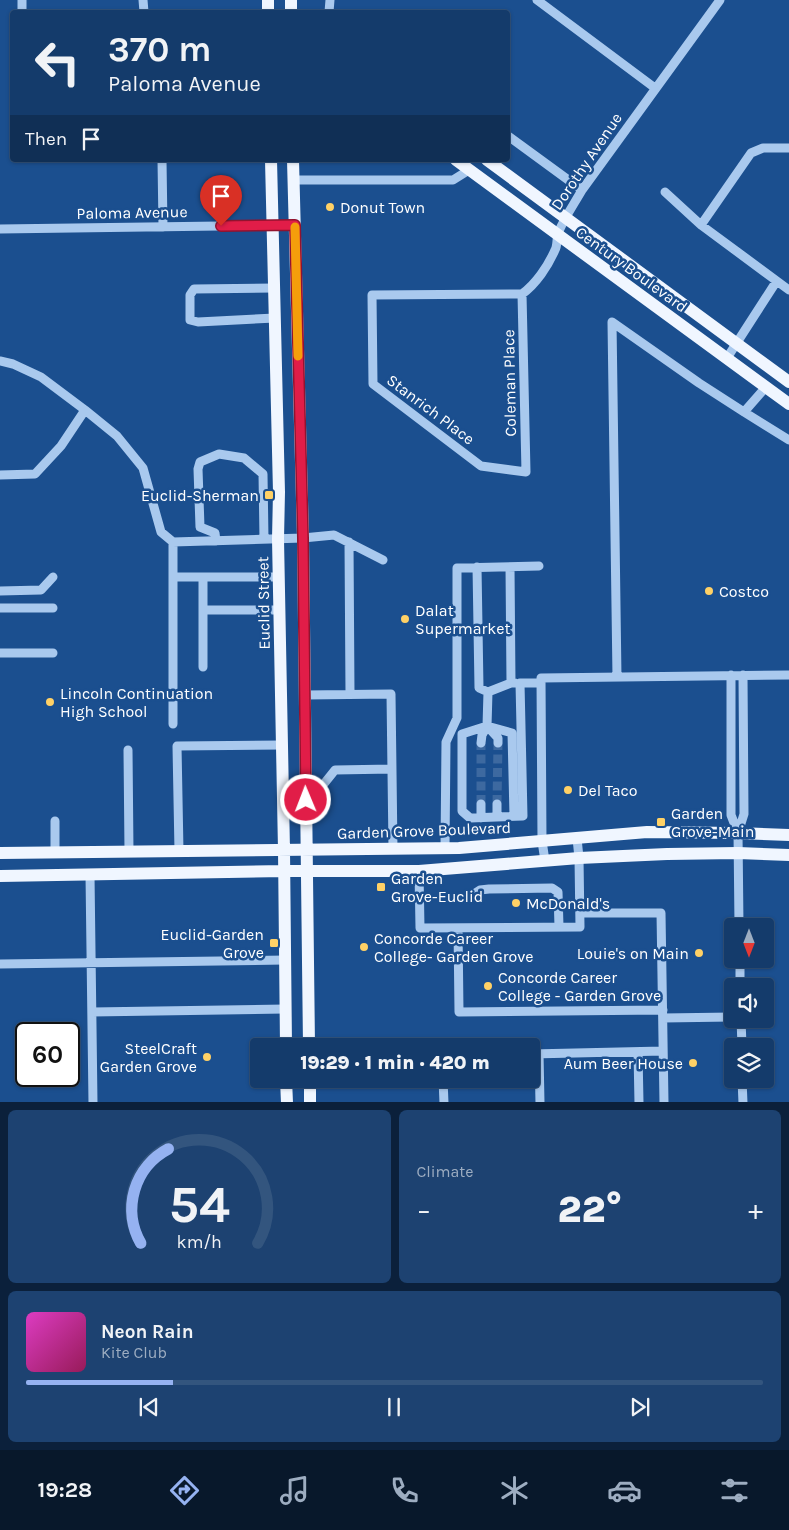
<!DOCTYPE html>
<html lang="en">
<head>
<meta charset="utf-8">
<style>
  body { margin:0; font-family:Karla,sans-serif; background:#1d4271; color:#f1f3f6; height:100vh; display:flex; flex-direction:column; font-size:19px; white-space:nowrap }
  * { box-sizing:border-box; margin:0 }
  p { font-size:16px; color:#9dadc1 }
  .icon { flex:none; width:28px; height:28px; fill:none; stroke:currentColor; stroke-width:2; stroke-linecap:round; stroke-linejoin:round }
  .map { position:relative; height:1102px; overflow:hidden }
  .side { display:flex; flex-direction:column; gap:8px; padding:8px; background:#0b203b; flex:1 }
  .side>* { flex:none }
  .top-card { position:absolute; left:10px; top:10px; width:500px; height:152px; border-radius:5px; box-shadow:0 1px 4px #0004,0 0 0 1px #33557e; background:#143b6b; color:#f1f3f6; overflow:hidden }
  .needle { width:32px; rotate:180deg }
  .tools { position:absolute; left:724px; top:918px; display:grid; gap:10px }
  .tools a { display:grid; place-items:center; width:50px; height:50px; border-radius:5px; background:#143b6b; box-shadow:0 1px 4px #0004,0 0 0 1px #33557e; font-size:25px }
  .speed { position:absolute; left:15px; top:1022px; display:flex; gap:10px; font-size:25px; font-weight:700; text-align:center }
  .speed>* { display:grid; place-content:center; width:65px; height:65px; border-radius:50%; background:#143b6b; box-shadow:0 1px 4px #0004,0 0 0 1px #33557e; line-height:1 }
  .speed .limit { border:2px solid #111; border-radius:8px; background:#fff; color:#111 }
  .pin { position:absolute; display:grid; place-items:center; width:42px; height:42px; color:#fff; margin:-51px -21px; border-radius:50% 50% 50% 0; rotate:-45deg; box-shadow:0 0 5px #0007 }
  .pin .icon { rotate:45deg }
  .me { position:absolute; width:55px; margin:-28px; rotate:359deg; stroke-linejoin:round; filter:drop-shadow(0 0 4px #0008) }
  .turn { display:flex; align-items:center; gap:18px; height:105px; padding:0 15px; font-size:22px }
  .turn .icon { width:65px; height:65px; stroke-width:2.5 }
  .turn b { display:block; font-size:35px; line-height:42px }
  .then { display:flex; align-items:center; height:48px; padding:0 15px; background:#0003; gap:10px; font-size:19px }
  .big { font-size:38px; font-weight:800; line-height:1.1 }
  .side .widget { flex:1; display:flex; flex-direction:column; justify-content:center; gap:8px; min-width:0; padding:0 18px; border-radius:8px; background:#1d4271 }
  .side .dial { align-items:center; gap:0 }
  .dial svg { height:130px; overflow:visible; fill:none; stroke:#33557e; stroke-width:7; stroke-linecap:round; text-anchor:middle }
  .dial text { fill:#f1f3f6; stroke:none }
  .song { display:flex; align-items:center; gap:15px }
  .cover { width:60px; height:60px; border-radius:8px; background:linear-gradient(135deg,hsl(310 70% 55%),hsl(330 70% 35%)) }
  .played { height:5px; border-radius:2px; background:linear-gradient(90deg,#95b2f1 20%,#33557e 20%) }
  .keys { display:flex; justify-content:space-around; direction:ltr }
  .heat { display:flex; justify-content:space-between; align-items:center; font-size:28px; direction:ltr }
  .side .tiles { flex:1; display:grid; gap:8px; grid-template-columns:1fr 1fr }
  .widget:last-child { grid-column:span 2 }
  .trip { position:absolute; left:250px; top:1038px; width:290px; height:50px; border-radius:5px; background:#143b6b; box-shadow:0 1px 4px #0004,0 0 0 1px #33557e; font-weight:800; line-height:50px; text-align:center }
  .dock { display:flex; height:80px; justify-content:space-around; align-items:center; background:#08182b; color:#9dadc1 }
  .dock .icon { width:35px; height:35px }
  .dock .active { color:#95b2f1 }
  .dock b { font-size:22px; color:#f1f3f6 }
  .map>svg:first-child { display:block }
  .lines { fill:none; stroke-linecap:round; stroke-linejoin:round }
  .minor-tunnel { stroke:#3d69a0; stroke-width:9; stroke-dasharray:9 4.5; stroke-linecap:butt }
  .minor { stroke:#a9c9ee; stroke-width:9 }
  .major { stroke:#f0f6ff; stroke-width:12 }
  .route-casing { stroke:#92132f; stroke-width:12 }
  .route { stroke:#e11d48; stroke-width:9 }
  .slow { stroke:#f59e0b; stroke-width:9 }
  .poi-dot { fill:#ffd166; stroke:#1b4f8f; stroke-width:2 }
  .labels { text-anchor:middle; stroke-width:5; stroke-linejoin:round; paint-order:stroke }
  .street-label { font-size:16px; fill:#fff; stroke:#1b4f8f }
  .poi-label { font-size:16px; fill:#fff; stroke:#1b4f8f; text-anchor:start }
</style>
</head>
<body>
<div class="map">
<svg width="789" height="1103" viewBox="0 0 789 1103">
  <rect width="100%" height="100%" fill="#1b4f8f"/>
  <g class="lines">
    <path class="minor-tunnel" d="M481 804V743
      M497 804 498 743"/>
    <path class="minor" d="M22 0V12
      M143 0 144 12
      M537 0 655 88
      M329 12 330 0
      M508 136 582 190
      M162 160 163 227
      M294 180H453L469 170
      M665 192 701 225 789 290
      M701 225 751 153 763 148H789
      M0 229 295 225
      M274 288 194 289 190 295V320L198 322 275 318
      M522 294 526 472 481 466 373 384 372 295 522 294C536 284 548 266 555 250 558 245 556 237 559 231 565 217 574 204 582 190L720 0
      M727 358 776 282
      M0 361 13 364 41 377 85 410 117 436 143 468 161 532 173 542 303 538 334 535 383 560
      M766 387 744 412 789 440
      M0 475 35 474 61 446 85 410
      M216 541 215 533 200 527 198 469 200 462 219 454 244 458 263 474 264 539
      M173 542V577
      M349 542 350 694
      M477 567 479 688 488 692 511 683
      M510 567 511 683H515
      M203 577V667
      M0 591 41 590 53 577
      M0 608H53
      M203 610H279
      M0 653H53
      M731 675V815L738 833
      M617 677 612 322 699 383 744 412
      M488 692 487 726 498 738V743
      M306 695 391 694 393 849
      M173 724V577H279
      M481 743 482 735 487 726
      M128 750 129 851
      M306 786 323 785 335 770 392 769
      M497 804V817
      M514 816 512 733 487 726 462 734V811L470 818 523 816 520 683H541
      M481 818V804
      M55 821V852
      M445 848 446 742 457 718V568L539 566
      M179 851 177 746 282 745
      M545 861 542 841 541 678 789 675
      M419 871 420 928 580 927 579 858 577 838
      M90 875 93 1103
      M466 899 480 890 489 889 552 888 558 892 559 927
      M580 913H661L664 1103
      M739 926 738 833 744 814 743 675
      M458 928 459 1012 663 1010
      M740 959V986
      M0 964 285 960
      M92 1012 285 1009
      M663 1018 732 1017
      M741 1019 742 1046
      M638 1052 639 1103
      M531 1054 663 1051
      M539 1054 540 1103
      M443 1079 444 1103
      M742 1079 743 1103"/>
    <path class="major" d="M268 0V12
      M291 0V12
      M271 160 279 492 278 539 284 850 286 1046
      M293 160 303 538 309 1046
      M456 160 789 404
      M487 160 789 382
      M0 853 459 848 647 832 738 833 789 835
      M0 876 284 871H419L579 858 667 854 738 853 789 855
      M286 1079 287 1103
      M310 1079V1103"/>
  </g>
  <g class="lines">
    <defs>
      <path id="route" d="M221 226 295 225 303 538 306 800"/>
    </defs>
    <use href="#route" class="route-casing"/>
    <use href="#route" class="route"/>
    <path class="slow" d="M295 227 298 356"/>
  </g>
  <g class="poi-dot">
    <circle cx="330" cy="207" r="5"/>
    <rect x="264" y="490" width="10" height="10" rx="2.5"/>
    <circle cx="709" cy="591" r="5"/>
    <circle cx="405" cy="619" r="5"/>
    <circle cx="50" cy="702" r="5"/>
    <circle cx="568" cy="790" r="5"/>
    <rect x="656" y="817" width="10" height="10" rx="2.5"/>
    <rect x="376" y="882" width="10" height="10" rx="2.5"/>
    <circle cx="516" cy="903" r="5"/>
    <rect x="269" y="938" width="10" height="10" rx="2.5"/>
    <circle cx="364" cy="947" r="5"/>
    <circle cx="699" cy="953" r="5"/>
    <circle cx="488" cy="986" r="5"/>
    <circle cx="207" cy="1057" r="5"/>
    <circle cx="693" cy="1063" r="5"/>
  </g>
  <g class="labels">
    <g class="street-label">
      <text transform="translate(586 161) rotate(-56)" y="6">Dorothy Avenue</text>
      <text transform="translate(132 212) rotate(-1)" y="6">Paloma Avenue</text>
      <text transform="translate(632 269) rotate(36)" y="6">Century Boulevard</text>
      <text transform="translate(509 383) rotate(-91)" y="6">Coleman Place</text>
      <text transform="translate(431 409) rotate(37)" y="6">Stanrich Place</text>
      <text transform="translate(263 603) rotate(-91)" y="6">Euclid Street</text>
      <text transform="translate(424 830) rotate(-2)" y="6">Garden Grove Boulevard</text>
    </g>
    <g class="poi-label">
      <text x="340" y="213">Donut Town</text>
      <text x="259" y="501" text-anchor="end">Euclid-Sherman</text>
      <text x="719" y="597">Costco</text>
      <text x="415" y="616">Dalat<tspan x="415" dy="18">Supermarket</tspan></text>
      <text x="60" y="699">Lincoln Continuation<tspan x="60" dy="18">High School</tspan></text>
      <text x="578" y="796">Del Taco</text>
      <text x="671" y="819">Garden<tspan x="671" dy="18">Grove-Main</tspan></text>
      <text x="391" y="884">Garden<tspan x="391" dy="18">Grove-Euclid</tspan></text>
      <text x="526" y="909">McDonald's</text>
      <text x="264" y="940" text-anchor="end">Euclid-Garden<tspan x="264" dy="18">Grove</tspan></text>
      <text x="374" y="944">Concorde Career<tspan x="374" dy="18">College- Garden Grove</tspan></text>
      <text x="689" y="959" text-anchor="end">Louie's on Main</text>
      <text x="498" y="983">Concorde Career<tspan x="498" dy="18">College - Garden Grove</tspan></text>
      <text x="197" y="1054" text-anchor="end">SteelCraft<tspan x="197" dy="18">Garden Grove</tspan></text>
      <text x="683" y="1069" text-anchor="end">Aum Beer House</text>
    </g>
  </g>
</svg>
<div class="tools">
<a><svg class="needle" viewBox="-14 -14 28 28"><path d="M0-13l5 13h-10z" fill="#e53935"/><path d="M0 13l5-13h-10z" fill="#9dadc1"/></svg></a>
<a><svg class="icon" aria-label="sound" viewBox="0 0 24 24"><path d="M4 9h4l5-4v14l-5-4H4zM17 9q2 3 0 6"/></svg></a>
<a><svg class="icon" aria-label="layers" viewBox="0 0 24 24"><path d="M12 4l9 5-9 5-9-5zM3 14l9 5 9-5"/></svg></a>
</div>
<div class="speed"><div class="limit">60</div></div>
<div class="pin" style="left:221px;top:226px;background:#d93025"><svg class="icon" aria-label="arrive" viewBox="0 0 24 24"><path d="M6 21V4h12l-3 4 3 4H6"/></svg></div>
<svg class="me" style="left:306px;top:800px" viewBox="-20 -20 40 40"><circle r="17" fill="#e11d48" stroke="#fff" stroke-width="3"/><path d="M0-11L8 9 0 5-8 9z" fill="#fff"/></svg>
<div class="trip">19:29 · 1 min · 420 m</div>
<div class="top-card">
<div class="turn"><svg class="icon" aria-label="left" viewBox="0 0 24 24"><path d="M17 20v-9H6M10 6l-5 5 5 5"/></svg><div><b>370 m</b>Paloma Avenue</div></div>
<div class="then">Then<svg class="icon" aria-label="arrive" viewBox="0 0 24 24"><path d="M6 21V4h12l-3 4 3 4H6"/></svg></div>
</div>
</div>
<section class="side">
<div class="tiles">
<div class="widget dial"><svg viewBox="0 0 100 80">
<path d="M14 69A42 42 0 1 1 86 69"/>
<path d="M14 69A42 42 0 0 1 31 11" stroke="#95b2f1"/>
<text x="50" y="56" font-size="32" font-weight="700">54</text>
<text x="50" y="72" font-size="11">km/h</text>
</svg></div>
<div class="widget"><p>Climate</p>
<div class="heat"><a>−</a><b class="big">22°</b><a>+</a></div>
</div>
<div class="widget">
<div class="song"><i class="cover"></i><div><b>Neon Rain</b><p>Kite Club</p></div></div>
<div class="played"></div>
<div class="keys"><svg class="icon" aria-label="previous" viewBox="0 0 24 24"><path d="M18 5L8 12l10 7zM5 5v14"/></svg><svg class="icon" aria-label="pause" viewBox="0 0 24 24"><path d="M8 5v14M16 5v14"/></svg><svg class="icon" aria-label="next" viewBox="0 0 24 24"><path d="M6 5l10 7-10 7zM19 5v14"/></svg></div>
</div>
</div>
</section>
<nav class="dock">
<b>19:28</b>
<svg class="icon active" aria-label="directions" viewBox="0 0 24 24"><path d="M12 3l9 9-9 9-9-9zM9 14v-3h6M13 9l2 2-2 2"/></svg>
<svg class="icon" aria-label="music" viewBox="0 0 24 24"><path d="M9 18V5l10-2v13"/><circle cx="6" cy="18" r="3"/><circle cx="16" cy="16" r="3"/></svg>
<svg class="icon" aria-label="phone" viewBox="0 0 24 24"><path d="M5 4h4l2 5-3 2q2 4 5 5l2-3 5 2v4C11 20 4 13 5 4z"/></svg>
<svg class="icon" aria-label="climate" viewBox="0 0 24 24"><path d="M12 3v18M4 7l16 10M4 17L20 7"/></svg>
<svg class="icon" aria-label="car" viewBox="0 0 24 24"><path d="M5 17H2v-5l4-1 3-4h7l3 4 3 1v5h-3M9 17h6M6 11h13"/><circle cx="7" cy="17" r="2"/><circle cx="17" cy="17" r="2"/></svg>
<svg class="icon" aria-label="filters" viewBox="0 0 24 24"><path d="M4 7h16M4 17h16"/><circle cx="9" cy="7" r="2"/><circle cx="15" cy="17" r="2"/></svg>
</nav>
</body>
</html>
